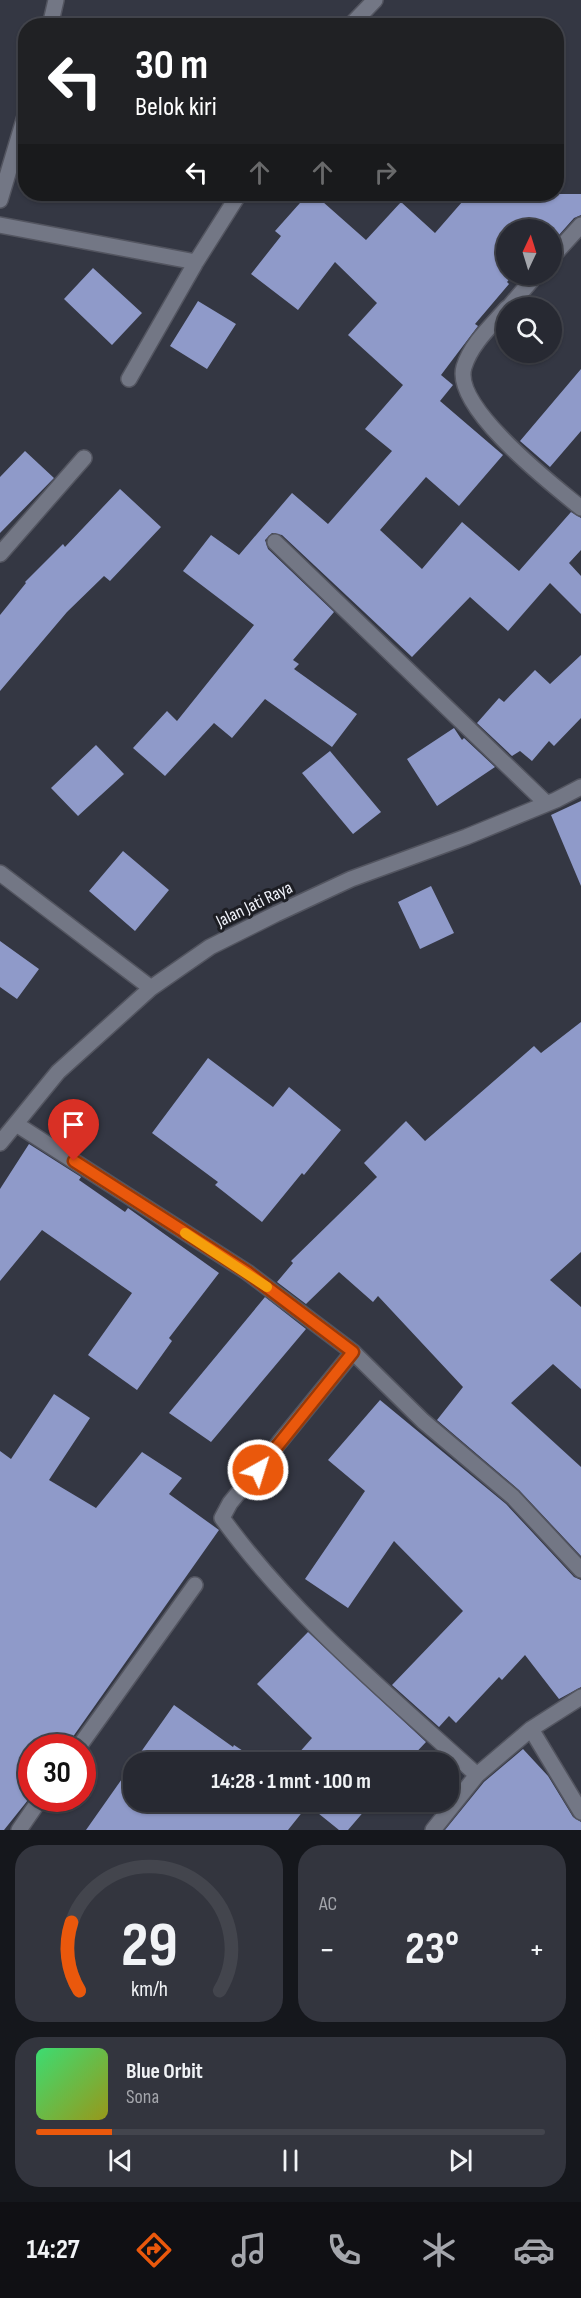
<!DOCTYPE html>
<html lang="id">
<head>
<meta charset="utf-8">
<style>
  body { margin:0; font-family:"Sofia Sans Condensed",sans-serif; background:#33353e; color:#f1f3f6; height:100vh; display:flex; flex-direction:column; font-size:22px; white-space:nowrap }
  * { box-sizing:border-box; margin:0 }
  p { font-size:20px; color:#a4a6ac }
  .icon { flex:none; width:33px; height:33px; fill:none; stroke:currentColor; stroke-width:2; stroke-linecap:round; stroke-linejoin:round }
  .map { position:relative; height:1830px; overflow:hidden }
  .details { display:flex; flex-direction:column; gap:15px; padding:15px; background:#15171c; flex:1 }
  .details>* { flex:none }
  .banner { position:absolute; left:18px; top:18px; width:546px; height:183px; border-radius:24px; box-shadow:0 2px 4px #0004,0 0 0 2px #43454d; background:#202124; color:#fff; overflow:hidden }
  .needle { width:39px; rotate:4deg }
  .buttons { position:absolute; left:496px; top:219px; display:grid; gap:12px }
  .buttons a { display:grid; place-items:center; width:66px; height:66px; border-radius:50%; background:#272932; box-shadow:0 2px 4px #0004,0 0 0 2px #43454d; font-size:30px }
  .speed { position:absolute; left:18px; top:1734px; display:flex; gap:12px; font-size:30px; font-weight:700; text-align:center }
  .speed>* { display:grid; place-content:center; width:78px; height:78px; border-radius:50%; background:#272932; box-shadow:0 2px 4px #0004,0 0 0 2px #43454d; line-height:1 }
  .speed .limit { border:9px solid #d22; background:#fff; color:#111 }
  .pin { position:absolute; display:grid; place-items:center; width:51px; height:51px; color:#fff; margin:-62px -26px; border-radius:50% 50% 50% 0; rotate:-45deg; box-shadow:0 0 6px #0007 }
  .pin .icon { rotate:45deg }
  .me { position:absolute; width:66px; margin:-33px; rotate:39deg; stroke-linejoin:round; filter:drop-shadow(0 0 4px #0008) }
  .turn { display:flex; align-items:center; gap:21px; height:126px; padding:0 18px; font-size:27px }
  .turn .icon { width:78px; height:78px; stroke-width:2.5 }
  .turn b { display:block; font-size:42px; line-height:51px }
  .lanes { display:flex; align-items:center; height:57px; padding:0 18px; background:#0003; justify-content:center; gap:30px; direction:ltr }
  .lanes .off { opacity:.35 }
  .big { font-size:45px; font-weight:700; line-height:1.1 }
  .details .tile { flex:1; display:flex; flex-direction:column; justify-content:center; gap:9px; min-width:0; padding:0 21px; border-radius:24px; background:#33353e }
  .details .dial { align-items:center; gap:0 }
  .dial svg { height:156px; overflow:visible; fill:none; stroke:#43454d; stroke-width:7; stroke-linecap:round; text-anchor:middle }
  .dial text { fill:#f1f3f6; stroke:none }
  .song { display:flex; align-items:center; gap:18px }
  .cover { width:72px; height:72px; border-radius:9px; background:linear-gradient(135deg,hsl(140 70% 55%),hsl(60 70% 35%)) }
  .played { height:6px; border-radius:3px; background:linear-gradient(90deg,#ea580c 15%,#43454d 15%) }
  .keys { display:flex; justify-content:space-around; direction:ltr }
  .heat { display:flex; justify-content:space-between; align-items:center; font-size:33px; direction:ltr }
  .details .tiles { flex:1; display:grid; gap:15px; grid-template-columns:1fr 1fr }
  .tile:last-child { grid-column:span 2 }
  .trip { position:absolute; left:123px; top:1752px; width:336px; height:60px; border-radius:24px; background:#272932; box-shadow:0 2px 4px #0004,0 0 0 2px #43454d; font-weight:700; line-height:60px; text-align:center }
  .dock { display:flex; height:96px; justify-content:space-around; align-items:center; background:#101014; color:#a4a6ac }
  .dock .icon { width:42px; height:42px }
  .dock .selected { color:#ea580c }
  .dock b { font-size:27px; color:#f1f3f6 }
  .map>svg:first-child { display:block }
  .building { fill:#8f9ac9 }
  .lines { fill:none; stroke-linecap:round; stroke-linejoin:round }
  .street-casing { stroke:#535560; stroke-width:18 }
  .street { stroke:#737785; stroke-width:15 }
  .route-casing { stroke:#983908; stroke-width:15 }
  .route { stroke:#ea580c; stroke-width:10 }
  .slow { stroke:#f59e0b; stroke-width:10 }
  .labels { text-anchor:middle; stroke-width:6; stroke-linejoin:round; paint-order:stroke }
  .street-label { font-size:18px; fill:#f1f3fb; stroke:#1d1e24 }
</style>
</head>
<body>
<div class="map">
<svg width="581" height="1830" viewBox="0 0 581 1830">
  <rect width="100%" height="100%" fill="#343743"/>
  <path class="building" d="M308 194H314L366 240 401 202 435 233 469 194H581V215L574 218 558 236 552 230H507V274H514L507 282 509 284 475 324 478 326 441 375 453 385 440 401 503 455 459 506 426 477 380 530 422 569 462 522 519 571 571 512 581 518V550L569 563 581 576V614L550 583 508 631 470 597 412 657 282 535 272 533 265 540 268 549 334 612 293 660 299 664 294 669 357 714 332 747 265 699 232 738 214 723 165 776 133 748 167 711 177 721 254 625 183 571 211 535 239 555 292 493 328 524 392 451 365 429 403 385 348 335 377 303 335 262 298 310 251 274 281 236 275 231Z
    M93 268 142 313 112 345 64 299Z
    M198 301 236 324 207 369 170 346Z
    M581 369V431L550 467 520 441Z
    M25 451 54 478 0 533V477Z
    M120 489 161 527 110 581 104 576 67 612 0 691V615L26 583 25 582 63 544 65 547Z
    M581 655V718L554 746 549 741 532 761 520 751 512 756 477 723 499 698 504 702 535 670 550 684Z
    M454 728 462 740 464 738 495 767 437 806 407 759Z
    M96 745 124 774 78 816 51 788Z
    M330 751 381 812 353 834 302 773Z
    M581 801V886L551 815Z
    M123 851 169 890 135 931 89 891Z
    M431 886 454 933 420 949 398 902Z
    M0 941 39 969 17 999 0 987Z
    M581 1022V1252L550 1280 581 1307V1389L553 1364 511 1403 581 1467V1556L519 1490 437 1420 463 1387 378 1296 373 1302 339 1272 306 1304 277 1282 293 1263 291 1261 377 1177 364 1163 406 1121 425 1141 534 1046 541 1053Z
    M208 1058 273 1107 289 1087 341 1130 304 1175 302 1173 262 1222 215 1185 218 1182 152 1133Z
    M29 1144 81 1177 79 1180 125 1212 128 1208 219 1273 169 1338 172 1341 137 1390 88 1355 132 1293 42 1230 0 1281V1189Z
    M265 1297 306 1329 211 1442 169 1413Z
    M54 1394 90 1418 49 1480 96 1508 142 1452 182 1478 169 1494 219 1530 65 1748H32V1795L4 1830H0V1451L11 1459Z
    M380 1400 506 1504 574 1577 581 1580V1687L559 1699 525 1655 502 1680 499 1677 456 1723 449 1716 439 1727 392 1685 463 1611 394 1541 348 1608 305 1579 365 1491 328 1460Z
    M308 1632 426 1742 407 1762H291L312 1738 257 1684Z
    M174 1705 233 1747 234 1745 260 1762H134V1802H372L348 1830H339L308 1805 288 1830H86Z
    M523 1749 548 1776 573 1817 581 1822V1830H445L484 1782Z"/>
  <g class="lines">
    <defs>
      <path id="street" d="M50 26 56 0
        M350 26 375 0
        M0 200 26 113
        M0 225 196 262
        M552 257 581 225
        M507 308C491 326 471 344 464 367 452 407 553 485 581 508
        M508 308 537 274
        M129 379 196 262 239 194
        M275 542 546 803
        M0 554 84 458
        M0 873 151 988
        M16 1124 247 1272 353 1352 423 1421 513 1497 581 1570
        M0 1143 58 1072 151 988 210 947 276 914 351 879 466 837 556 800 581 787
        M353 1352 230 1503 222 1518C293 1616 388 1694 477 1775
        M531 1729 581 1812
        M78 1748 195 1585
        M19 1830 41 1798
        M433 1830 477 1775 531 1729 581 1697"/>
    </defs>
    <use href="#street" class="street-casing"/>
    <use href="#street" class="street"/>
  </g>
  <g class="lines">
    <defs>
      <path id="route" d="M74 1161 247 1272 353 1352 258 1470"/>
    </defs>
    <use href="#route" class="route-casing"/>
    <use href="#route" class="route"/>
    <path class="slow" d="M185 1233 267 1287"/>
  </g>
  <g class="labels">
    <g class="street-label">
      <text transform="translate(254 904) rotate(-26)" y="6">Jalan Jati Raya</text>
    </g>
  </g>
</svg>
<div class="buttons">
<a><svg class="needle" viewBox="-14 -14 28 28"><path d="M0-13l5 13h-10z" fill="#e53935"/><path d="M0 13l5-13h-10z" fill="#a4a6ac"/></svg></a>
<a><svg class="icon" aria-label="search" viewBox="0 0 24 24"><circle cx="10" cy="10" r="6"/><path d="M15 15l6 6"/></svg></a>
</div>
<div class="speed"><div class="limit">30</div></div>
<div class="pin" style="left:74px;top:1161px;background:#d93025"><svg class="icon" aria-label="arrive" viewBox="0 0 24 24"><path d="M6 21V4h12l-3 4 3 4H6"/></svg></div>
<svg class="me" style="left:258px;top:1470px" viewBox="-20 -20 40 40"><circle r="17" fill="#ea580c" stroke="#fff" stroke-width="3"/><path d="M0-11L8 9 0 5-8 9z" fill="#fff"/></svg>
<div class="trip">14:28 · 1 mnt · 100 m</div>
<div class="banner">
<div class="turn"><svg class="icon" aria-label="left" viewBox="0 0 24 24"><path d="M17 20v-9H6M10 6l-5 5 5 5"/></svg><div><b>30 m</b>Belok kiri</div></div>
<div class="lanes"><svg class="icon" aria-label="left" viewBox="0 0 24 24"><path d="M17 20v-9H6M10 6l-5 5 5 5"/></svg><svg class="icon off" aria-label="ahead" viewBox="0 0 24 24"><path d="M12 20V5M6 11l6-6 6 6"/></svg><svg class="icon off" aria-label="ahead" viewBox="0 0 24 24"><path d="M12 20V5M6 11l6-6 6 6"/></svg><svg class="icon off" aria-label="right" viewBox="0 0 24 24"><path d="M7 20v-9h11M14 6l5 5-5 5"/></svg></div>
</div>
</div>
<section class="details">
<div class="tiles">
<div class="tile dial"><svg viewBox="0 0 100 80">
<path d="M14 69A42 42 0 1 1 86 69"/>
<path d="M14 69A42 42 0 0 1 10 34" stroke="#ea580c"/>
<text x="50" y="56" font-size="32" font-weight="700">29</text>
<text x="50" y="72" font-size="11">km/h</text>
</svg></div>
<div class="tile"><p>AC</p>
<div class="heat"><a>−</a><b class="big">23°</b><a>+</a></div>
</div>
<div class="tile">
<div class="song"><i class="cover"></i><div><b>Blue Orbit</b><p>Sona</p></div></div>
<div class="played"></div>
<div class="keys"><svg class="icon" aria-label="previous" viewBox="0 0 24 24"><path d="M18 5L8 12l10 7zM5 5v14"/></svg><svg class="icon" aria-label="pause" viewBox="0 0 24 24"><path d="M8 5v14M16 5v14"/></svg><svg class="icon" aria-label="next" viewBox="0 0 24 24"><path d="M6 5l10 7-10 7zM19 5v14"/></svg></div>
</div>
</div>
</section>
<nav class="dock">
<b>14:27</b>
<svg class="icon selected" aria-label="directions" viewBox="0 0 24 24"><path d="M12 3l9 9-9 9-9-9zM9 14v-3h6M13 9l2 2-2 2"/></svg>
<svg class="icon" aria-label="music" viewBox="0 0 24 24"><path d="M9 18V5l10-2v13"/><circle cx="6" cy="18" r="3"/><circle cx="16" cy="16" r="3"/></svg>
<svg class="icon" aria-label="phone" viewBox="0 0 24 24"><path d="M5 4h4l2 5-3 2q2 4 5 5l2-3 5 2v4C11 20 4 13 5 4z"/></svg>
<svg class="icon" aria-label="climate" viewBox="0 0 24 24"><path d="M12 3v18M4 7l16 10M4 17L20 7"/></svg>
<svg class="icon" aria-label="car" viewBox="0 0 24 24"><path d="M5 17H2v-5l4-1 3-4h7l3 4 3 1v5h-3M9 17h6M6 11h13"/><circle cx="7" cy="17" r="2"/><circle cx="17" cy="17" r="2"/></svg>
</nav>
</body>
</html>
